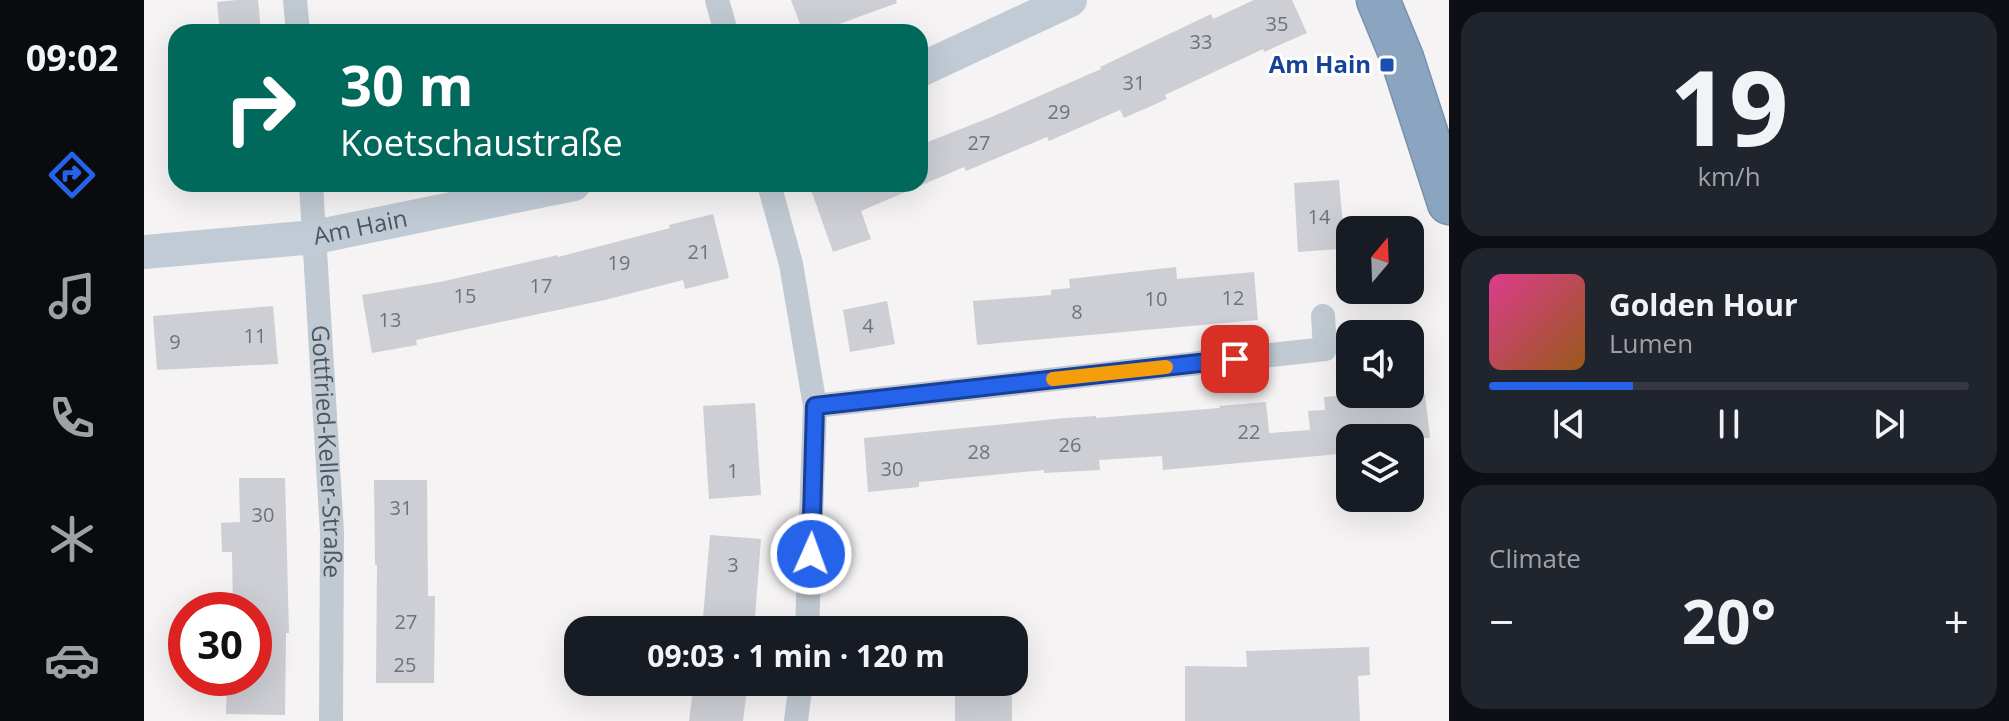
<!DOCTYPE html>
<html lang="en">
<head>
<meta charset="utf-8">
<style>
  body { margin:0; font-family:"Open Sans",sans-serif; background:#20242c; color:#f1f3f6; height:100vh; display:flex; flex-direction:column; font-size:30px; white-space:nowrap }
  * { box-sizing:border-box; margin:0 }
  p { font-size:26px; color:#9ea1a6 }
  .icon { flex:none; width:44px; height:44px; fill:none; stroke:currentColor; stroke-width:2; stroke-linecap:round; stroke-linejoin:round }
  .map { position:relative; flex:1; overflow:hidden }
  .sheet { display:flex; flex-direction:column; gap:12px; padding:12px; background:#0d0f14; width:560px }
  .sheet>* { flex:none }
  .top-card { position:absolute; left:24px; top:24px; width:760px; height:168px; border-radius:24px; box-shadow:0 8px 32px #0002; background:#00695c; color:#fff; overflow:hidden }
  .needle { width:52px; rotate:19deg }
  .tools { position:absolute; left:1192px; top:216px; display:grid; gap:16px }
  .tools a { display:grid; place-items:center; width:88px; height:88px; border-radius:16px; background:#171b24; box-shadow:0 8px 32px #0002; font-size:40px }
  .speed { position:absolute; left:24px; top:592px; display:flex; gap:16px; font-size:40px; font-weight:700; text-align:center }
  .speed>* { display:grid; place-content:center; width:104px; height:104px; border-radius:50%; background:#171b24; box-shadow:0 8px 32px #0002; line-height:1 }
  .speed .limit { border:12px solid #d22; background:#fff; color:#111 }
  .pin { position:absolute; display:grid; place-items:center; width:68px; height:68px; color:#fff; margin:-34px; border-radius:16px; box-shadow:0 4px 12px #0006 }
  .me { position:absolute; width:88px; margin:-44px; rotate:2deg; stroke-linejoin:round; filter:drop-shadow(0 0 6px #0008) }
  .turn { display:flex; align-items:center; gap:28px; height:168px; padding:0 40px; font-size:36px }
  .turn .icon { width:104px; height:104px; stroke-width:2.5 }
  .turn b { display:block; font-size:56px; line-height:68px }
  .big { font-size:60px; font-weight:700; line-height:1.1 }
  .sheet .card { flex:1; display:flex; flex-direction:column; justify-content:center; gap:12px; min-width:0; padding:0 28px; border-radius:24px; background:#20242c }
  .sheet .dial { align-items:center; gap:0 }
  .dial b { font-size:104px; line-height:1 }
  .song { display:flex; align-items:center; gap:24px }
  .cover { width:96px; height:96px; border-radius:12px; background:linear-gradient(135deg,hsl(330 70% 55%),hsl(30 70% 35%)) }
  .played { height:8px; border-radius:4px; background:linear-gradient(90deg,#2563eb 30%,#363941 30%) }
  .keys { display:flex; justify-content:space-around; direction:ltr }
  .heat { display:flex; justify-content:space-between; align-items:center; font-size:44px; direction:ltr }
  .trip { position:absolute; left:420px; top:616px; width:464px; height:80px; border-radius:24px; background:#171b24; box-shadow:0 8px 32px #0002; font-weight:700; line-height:80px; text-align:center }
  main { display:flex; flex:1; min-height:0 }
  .menu { display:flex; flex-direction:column; width:144px; justify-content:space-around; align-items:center; background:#090b0e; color:#9ea1a6 }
  .menu .icon { width:56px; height:56px }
  .menu .current { color:#2563eb }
  .menu b { font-size:36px; color:#f1f3f6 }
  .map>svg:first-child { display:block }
  .building { fill:#cdcfd5 }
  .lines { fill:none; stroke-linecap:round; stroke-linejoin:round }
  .highway-casing { stroke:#7690ad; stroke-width:45 }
  .street { stroke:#c1cad2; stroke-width:24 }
  .secondary { stroke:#c1cbd6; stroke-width:34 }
  .highway { stroke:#8ba5c1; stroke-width:42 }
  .route-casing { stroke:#184099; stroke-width:20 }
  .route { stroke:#2563eb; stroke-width:14 }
  .slow { stroke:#f59e0b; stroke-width:14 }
  .transit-dot { fill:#1a4fb4; stroke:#fff; stroke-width:3 }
  .labels { text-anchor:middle; stroke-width:6; stroke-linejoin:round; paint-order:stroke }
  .number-label { font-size:20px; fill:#6b747e }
  .transit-label { font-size:24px; font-weight:bold; fill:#164399; stroke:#fff; text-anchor:end }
  .street-label { font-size:24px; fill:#4a5661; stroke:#fff }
</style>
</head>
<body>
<main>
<nav class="menu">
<b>09:02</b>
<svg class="icon current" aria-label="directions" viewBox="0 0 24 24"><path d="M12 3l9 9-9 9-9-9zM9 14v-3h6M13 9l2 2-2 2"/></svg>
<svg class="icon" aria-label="music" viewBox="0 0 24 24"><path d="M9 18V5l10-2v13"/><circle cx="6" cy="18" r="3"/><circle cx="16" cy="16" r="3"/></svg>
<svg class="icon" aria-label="phone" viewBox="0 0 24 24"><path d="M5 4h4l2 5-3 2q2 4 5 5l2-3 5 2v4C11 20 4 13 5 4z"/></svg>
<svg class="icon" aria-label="climate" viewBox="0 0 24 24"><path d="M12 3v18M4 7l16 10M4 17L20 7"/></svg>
<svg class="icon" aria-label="car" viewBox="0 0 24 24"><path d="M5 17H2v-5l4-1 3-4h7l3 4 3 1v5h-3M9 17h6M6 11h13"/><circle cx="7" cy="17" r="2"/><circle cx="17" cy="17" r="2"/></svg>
</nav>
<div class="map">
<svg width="1305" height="721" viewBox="0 0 1305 721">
  <rect width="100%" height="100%" fill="#f5f3f3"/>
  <path class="building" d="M93 0H114L117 32H76L73 2Z
    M647 0H752L753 3 673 32H659Z
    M1110 0H1148L1163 33 1120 52 1119 49 1021 95 1023 99 980 118 976 110 905 141 903 137 822 171 820 167 717 211 727 239 689 252 665 184H776V145L850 116 957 69 956 67 1067 14 1069 19Z
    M1195 180 1199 226H1194L1195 249 1154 252 1150 183Z
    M569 214 585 278 541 289 539 280 461 300 272 340 273 345 228 353 218 295 296 282 414 255V257L526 228 525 225Z
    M1032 267 1033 279 1110 272 1114 320 833 345 829 301 907 295V290L926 288 925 279Z
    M743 301 751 344 706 352 699 310Z
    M129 306 134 364 13 370 9 316Z
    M1218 394H1281L1286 438H1206V453L1019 470 1018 456 955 460 956 470 900 473V470L775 482V487L724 492 720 438 921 418 952 416V418L1076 408 1075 406 1122 402 1125 433 1166 430 1164 411 1181 410 1180 397Z
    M611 403 617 495 565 499 559 406Z
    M95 478H141L145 633H142L141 715 82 714 83 678H110V610H89L88 552H78L77 523 96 522Z
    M230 480H283L284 596H291L290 683H232L233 565H231Z
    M566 535 617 539 610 630H558Z
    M1225 647 1226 675 1214 676 1216 721H1041V666L1103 667 1102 651Z
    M550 682H604L599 721H545Z
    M811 682H868V721H811Z"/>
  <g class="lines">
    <defs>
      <path id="highway" d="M1234 0 1258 58 1305 203"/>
    </defs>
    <use href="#highway" class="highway-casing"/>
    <g class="street">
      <path d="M151 0 154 32"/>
      <path d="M573 0 582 32"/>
      <path id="s1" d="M167 184 188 533 187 721"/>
      <path d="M625 184 647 264 671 406 663 630"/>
      <path d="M671 406 1181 349 1179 316"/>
      <path d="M652 721 657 682"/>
    </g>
    <g class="secondary">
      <path d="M776 70 926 0"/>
      <path id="s2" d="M0 252 171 237 430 184"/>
    </g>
    <use href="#highway" class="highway"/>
  </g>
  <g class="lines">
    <defs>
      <path id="route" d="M667 554 671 406 1091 359"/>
    </defs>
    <use href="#route" class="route-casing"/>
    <use href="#route" class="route"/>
    <path class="slow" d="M909 379 1022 367"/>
  </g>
  <rect class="transit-dot" x="1235" y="57" width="16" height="16" rx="4"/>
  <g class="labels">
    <g class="number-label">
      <text x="1133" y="31">35</text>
      <text x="1057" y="49">33</text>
      <text x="990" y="90">31</text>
      <text x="915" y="119">29</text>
      <text x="835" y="150">27</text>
      <text x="1175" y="224">14</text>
      <text x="555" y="259">21</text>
      <text x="475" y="270">19</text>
      <text x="397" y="293">17</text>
      <text x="321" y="303">15</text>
      <text x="1089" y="305">12</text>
      <text x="1012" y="306">10</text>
      <text x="933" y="319">8</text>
      <text x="246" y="327">13</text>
      <text x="724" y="333">4</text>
      <text x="111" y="343">11</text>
      <text x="31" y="349">9</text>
      <text x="1105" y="439">22</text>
      <text x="926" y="452">26</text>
      <text x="835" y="459">28</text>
      <text x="748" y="476">30</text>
      <text x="589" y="478">1</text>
      <text x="257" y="515">31</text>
      <text x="119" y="522">30</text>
      <text x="589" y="572">3</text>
      <text x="262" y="629">27</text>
      <text x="261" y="672">25</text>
    </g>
    <g class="transit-label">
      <text x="1227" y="73">Am Hain</text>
    </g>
    <g class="street-label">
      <text dy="8" stroke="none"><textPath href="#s2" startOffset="218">Am Hain</textPath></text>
      <text dy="8" stroke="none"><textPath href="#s1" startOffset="268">Gottfried-Keller-Straße</textPath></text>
    </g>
  </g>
</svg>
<div class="tools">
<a><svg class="needle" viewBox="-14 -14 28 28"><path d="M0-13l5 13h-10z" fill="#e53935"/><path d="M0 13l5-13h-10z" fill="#9ea1a6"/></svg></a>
<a><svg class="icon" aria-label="sound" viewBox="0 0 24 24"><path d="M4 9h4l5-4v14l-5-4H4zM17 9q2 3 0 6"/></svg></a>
<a><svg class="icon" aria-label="layers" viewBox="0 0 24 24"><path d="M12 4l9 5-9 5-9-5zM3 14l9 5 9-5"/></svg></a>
</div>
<div class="speed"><div class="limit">30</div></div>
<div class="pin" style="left:1091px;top:359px;background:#d93025"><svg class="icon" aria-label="arrive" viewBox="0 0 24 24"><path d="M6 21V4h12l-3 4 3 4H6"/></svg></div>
<svg class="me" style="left:667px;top:554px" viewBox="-20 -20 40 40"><circle r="17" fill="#2563eb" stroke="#fff" stroke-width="3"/><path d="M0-11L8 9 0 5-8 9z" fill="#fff"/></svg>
<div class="trip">09:03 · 1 min · 120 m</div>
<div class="top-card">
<div class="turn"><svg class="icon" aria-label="right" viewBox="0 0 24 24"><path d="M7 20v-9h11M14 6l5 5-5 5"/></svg><div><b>30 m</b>Koetschaustraße</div></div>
</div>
</div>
<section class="sheet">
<div class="card dial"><b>19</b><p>km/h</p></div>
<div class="card">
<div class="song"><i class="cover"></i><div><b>Golden Hour</b><p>Lumen</p></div></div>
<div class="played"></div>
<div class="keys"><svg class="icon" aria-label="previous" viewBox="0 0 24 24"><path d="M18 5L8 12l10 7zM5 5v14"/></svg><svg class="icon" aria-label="pause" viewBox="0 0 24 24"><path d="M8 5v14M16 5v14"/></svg><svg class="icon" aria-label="next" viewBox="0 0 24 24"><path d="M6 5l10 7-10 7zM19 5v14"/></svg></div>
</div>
<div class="card"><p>Climate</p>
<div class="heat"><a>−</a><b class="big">20°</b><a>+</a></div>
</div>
</section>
</main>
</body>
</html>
